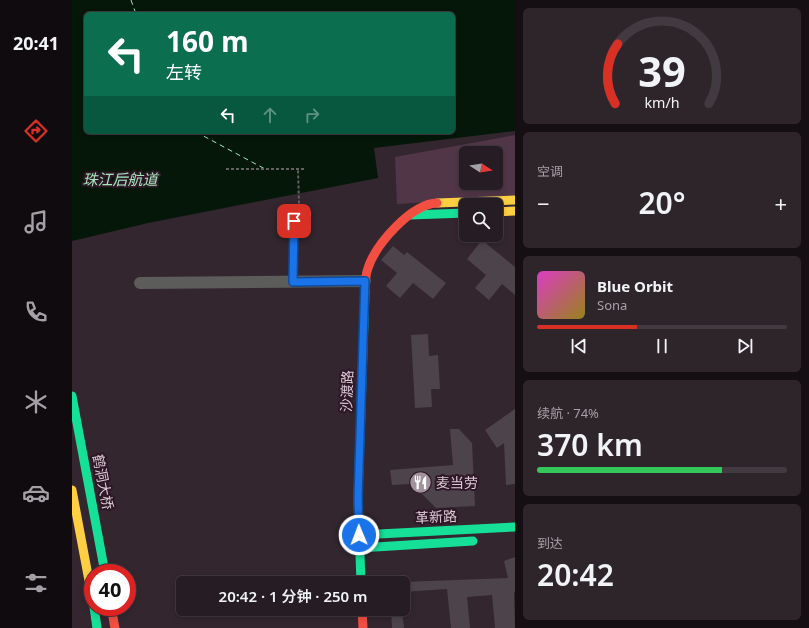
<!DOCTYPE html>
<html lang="zh">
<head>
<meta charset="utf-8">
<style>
  body { margin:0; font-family:"Noto Sans","Noto Sans SC",sans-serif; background:#2e252b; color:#f1f3f6; height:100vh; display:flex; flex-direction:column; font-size:15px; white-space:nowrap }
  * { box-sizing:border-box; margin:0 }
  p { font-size:13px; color:#a4a1a6 }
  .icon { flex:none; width:22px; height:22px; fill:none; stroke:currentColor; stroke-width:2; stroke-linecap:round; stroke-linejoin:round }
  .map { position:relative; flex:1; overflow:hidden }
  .side { display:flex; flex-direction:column; gap:8px; padding:8px; background:#150f13; width:294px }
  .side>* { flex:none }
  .banner { position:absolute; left:12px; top:12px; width:371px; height:122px; border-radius:6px; box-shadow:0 2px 6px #0003,0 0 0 1px #423a41; background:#0b6e4f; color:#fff; overflow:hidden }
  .needle { width:26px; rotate:102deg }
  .tools { position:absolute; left:387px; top:146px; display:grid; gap:8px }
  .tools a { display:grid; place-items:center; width:44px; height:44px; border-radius:6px; background:#261c23; box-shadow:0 2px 6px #0003,0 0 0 1px #423a41; font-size:20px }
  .speed { position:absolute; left:12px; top:564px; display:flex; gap:8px; font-size:20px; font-weight:700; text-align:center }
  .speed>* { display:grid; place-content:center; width:52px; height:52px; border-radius:50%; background:#261c23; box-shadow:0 2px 6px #0003,0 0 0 1px #423a41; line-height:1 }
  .speed .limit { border:6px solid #d22; background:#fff; color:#111 }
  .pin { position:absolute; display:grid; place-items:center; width:34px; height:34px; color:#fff; margin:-17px; border-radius:8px; box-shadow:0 2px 6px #0006 }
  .me { position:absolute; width:44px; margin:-22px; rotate:359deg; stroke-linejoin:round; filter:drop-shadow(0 0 3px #0008) }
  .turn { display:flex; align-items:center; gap:14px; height:84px; padding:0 16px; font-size:18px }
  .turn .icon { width:52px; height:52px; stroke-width:2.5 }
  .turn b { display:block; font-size:28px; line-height:34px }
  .lanes { display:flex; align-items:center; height:38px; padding:0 16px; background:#0003; justify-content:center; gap:20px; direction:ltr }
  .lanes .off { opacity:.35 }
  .big { font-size:30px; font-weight:600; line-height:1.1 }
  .side .card { flex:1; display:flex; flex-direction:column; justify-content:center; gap:6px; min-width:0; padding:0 14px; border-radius:6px; background:#2e252b }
  .side .dial { align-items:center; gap:0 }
  .dial svg { height:104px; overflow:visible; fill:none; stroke:#423a41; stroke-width:7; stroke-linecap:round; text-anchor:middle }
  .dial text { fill:#f1f3f6; stroke:none }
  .song { display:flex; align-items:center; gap:12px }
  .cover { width:48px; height:48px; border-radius:6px; background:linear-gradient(135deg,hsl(310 70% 55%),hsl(50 70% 35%)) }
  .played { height:4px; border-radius:2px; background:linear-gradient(90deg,#d93025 40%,#423a41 40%) }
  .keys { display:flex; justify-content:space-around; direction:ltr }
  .heat { display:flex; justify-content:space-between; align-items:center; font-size:22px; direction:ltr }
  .charge { height:6px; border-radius:3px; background:linear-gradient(90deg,#34c759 74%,#423a41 0) }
  .trip { position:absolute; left:104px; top:576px; width:234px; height:40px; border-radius:6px; background:#261c23; box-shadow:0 2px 6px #0003,0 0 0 1px #423a41; font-weight:600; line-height:40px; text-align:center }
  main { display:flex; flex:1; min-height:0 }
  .menu { display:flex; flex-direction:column; width:72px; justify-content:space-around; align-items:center; background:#0f0b0e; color:#a4a1a6 }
  .menu .icon { width:28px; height:28px }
  .menu .selected { color:#d93025 }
  .menu b { font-size:18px; color:#f1f3f6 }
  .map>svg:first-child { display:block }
  .green { fill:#513647; fill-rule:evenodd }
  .water { fill:#051709; fill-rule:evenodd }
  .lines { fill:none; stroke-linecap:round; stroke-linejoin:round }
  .ferry { stroke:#a4e8bb; stroke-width:1; stroke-dasharray:5 4; stroke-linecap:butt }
  .building { fill:#4d434a }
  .path { stroke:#636162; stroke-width:2; stroke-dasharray:3 2; stroke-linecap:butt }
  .lane { stroke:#5c5c5b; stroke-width:6 }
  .street { stroke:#5c5c5b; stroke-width:12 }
  .fast { stroke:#16e098; stroke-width:9 }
  .slow { stroke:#ffcf43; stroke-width:9 }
  .jam { stroke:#f24e42; stroke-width:9 }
  .route-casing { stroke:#114b97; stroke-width:10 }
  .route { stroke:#1a73e8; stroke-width:7 }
  .labels { text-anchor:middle; stroke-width:4; stroke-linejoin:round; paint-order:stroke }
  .street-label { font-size:14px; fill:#dcccd6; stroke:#2e1726 }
  .poi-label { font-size:14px; fill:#dcccd6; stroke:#2e1726; text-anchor:start }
  .water-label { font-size:15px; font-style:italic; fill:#a4e8bb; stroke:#2e1726 }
</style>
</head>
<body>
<main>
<nav class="menu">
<b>20:41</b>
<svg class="icon selected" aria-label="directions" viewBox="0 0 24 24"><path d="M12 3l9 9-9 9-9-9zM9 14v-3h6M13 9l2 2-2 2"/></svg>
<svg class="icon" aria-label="music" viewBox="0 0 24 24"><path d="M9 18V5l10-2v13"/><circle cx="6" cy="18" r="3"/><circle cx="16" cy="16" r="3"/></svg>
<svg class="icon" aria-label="phone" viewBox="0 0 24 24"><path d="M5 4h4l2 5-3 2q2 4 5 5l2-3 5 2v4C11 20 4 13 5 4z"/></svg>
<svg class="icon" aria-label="climate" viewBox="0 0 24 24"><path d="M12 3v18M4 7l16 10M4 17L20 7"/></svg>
<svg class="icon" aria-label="car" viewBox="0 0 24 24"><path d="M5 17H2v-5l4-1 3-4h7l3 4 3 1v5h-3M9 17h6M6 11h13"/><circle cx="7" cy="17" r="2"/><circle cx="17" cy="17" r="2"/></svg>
<svg class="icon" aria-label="filters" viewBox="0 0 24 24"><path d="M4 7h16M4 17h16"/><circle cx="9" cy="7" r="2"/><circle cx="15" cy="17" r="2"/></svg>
</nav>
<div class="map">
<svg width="443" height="628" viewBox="0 0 443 628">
  <rect width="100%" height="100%" fill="#33262f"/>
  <path class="green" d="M443 135V197L325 204 323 157ZM394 153H424V183H394Z"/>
  <path class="water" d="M0 0H443V131L302 148 306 178 76 223 0 241ZM14 14H381V132H14Z"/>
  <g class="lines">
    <path class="ferry" d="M59 0 64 14
      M124 132 193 169"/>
  </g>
  <path class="building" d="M410 240 443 267V295L430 284 417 300 403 288 414 275 395 259Z
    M321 246 332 255 335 252 374 283 361 299 341 283 328 298 314 286 325 273 309 260Z
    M356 334 357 356 366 355 368 389H359L360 407 343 408 339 335Z
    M443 409V484L434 485 432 443 425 448 413 430Z
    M378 429H387L400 443 403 506 364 508 340 484 320 485 318 470 381 465Z
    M443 557V592H442L443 628H423L420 595 395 597 398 628H379L375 589 331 592V582L436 578 432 561Z
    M319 609H330L332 628H320Z"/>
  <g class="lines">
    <path class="path" d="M154 169H234
      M224 213 227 204 226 169"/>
    <path class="lane" d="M221 282 222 221"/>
    <path class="street" d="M68 283 293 281"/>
    <path class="fast" d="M338 215 394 213
      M0 396 33 573
      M287 535 443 527
      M287 548 401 541
      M289 583 286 497 293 292
      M22 607 25 628"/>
    <path class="slow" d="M365 203 443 200
      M424 212 443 211
      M0 490 21 602"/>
    <path class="jam" d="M293 292C293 284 293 276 296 268 304 244 339 204 365 203
      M39 607 43 628
      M290 609 291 628"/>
  </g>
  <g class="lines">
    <defs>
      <path id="route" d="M222 221 221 282 293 281 286 498 287 535"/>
    </defs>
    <use href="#route" class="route-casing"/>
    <use href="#route" class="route"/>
  </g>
  <defs>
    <symbol id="restaurant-disc" viewBox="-11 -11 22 22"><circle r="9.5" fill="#a1929c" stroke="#2e1726"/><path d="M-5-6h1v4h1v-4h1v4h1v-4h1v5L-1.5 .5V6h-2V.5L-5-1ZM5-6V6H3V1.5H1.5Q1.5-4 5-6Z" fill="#fff"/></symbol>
  </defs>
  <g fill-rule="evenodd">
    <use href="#restaurant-disc" x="336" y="470" width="25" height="25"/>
  </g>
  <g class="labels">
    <g class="street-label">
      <text transform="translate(275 391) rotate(-88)" y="5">沙渡路</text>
      <text transform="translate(31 482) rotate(79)" y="5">鹤洞大桥</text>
      <text transform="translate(364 517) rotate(-3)" y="5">革新路</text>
    </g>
    <g class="poi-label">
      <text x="364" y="488">麦当劳</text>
    </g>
    <g class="water-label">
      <text x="48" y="185">珠江后航道</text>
    </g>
  </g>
</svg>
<div class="tools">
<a><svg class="needle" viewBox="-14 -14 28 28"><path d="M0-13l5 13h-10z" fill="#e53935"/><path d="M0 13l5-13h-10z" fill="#a4a1a6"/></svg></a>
<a><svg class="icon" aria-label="search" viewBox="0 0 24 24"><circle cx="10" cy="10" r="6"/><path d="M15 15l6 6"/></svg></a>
</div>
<div class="speed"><div class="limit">40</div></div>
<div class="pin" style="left:222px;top:221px;background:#d93025"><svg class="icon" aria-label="arrive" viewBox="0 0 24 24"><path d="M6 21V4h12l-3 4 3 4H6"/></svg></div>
<svg class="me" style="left:287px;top:535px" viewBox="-20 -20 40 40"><circle r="17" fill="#1a73e8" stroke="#fff" stroke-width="3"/><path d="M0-11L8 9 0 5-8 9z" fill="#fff"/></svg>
<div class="trip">20:42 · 1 分钟 · 250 m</div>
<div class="banner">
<div class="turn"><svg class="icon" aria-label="left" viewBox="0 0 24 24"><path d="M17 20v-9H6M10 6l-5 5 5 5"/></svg><div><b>160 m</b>左转</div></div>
<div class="lanes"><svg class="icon" aria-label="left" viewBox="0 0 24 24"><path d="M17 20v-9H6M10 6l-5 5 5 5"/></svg><svg class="icon off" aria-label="ahead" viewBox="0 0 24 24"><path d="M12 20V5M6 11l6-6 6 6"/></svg><svg class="icon off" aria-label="right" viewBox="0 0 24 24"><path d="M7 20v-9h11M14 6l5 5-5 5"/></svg></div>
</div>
</div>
<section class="side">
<div class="card dial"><svg viewBox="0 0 100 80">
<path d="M14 69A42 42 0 1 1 86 69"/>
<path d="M14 69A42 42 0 0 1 16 23" stroke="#d93025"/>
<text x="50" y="56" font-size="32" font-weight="700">39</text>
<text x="50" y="72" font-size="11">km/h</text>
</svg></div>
<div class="card"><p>空调</p>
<div class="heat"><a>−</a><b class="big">20°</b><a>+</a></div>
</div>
<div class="card">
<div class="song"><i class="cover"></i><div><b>Blue Orbit</b><p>Sona</p></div></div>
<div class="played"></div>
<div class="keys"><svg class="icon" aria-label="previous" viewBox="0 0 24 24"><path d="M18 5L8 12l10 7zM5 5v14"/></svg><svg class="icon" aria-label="pause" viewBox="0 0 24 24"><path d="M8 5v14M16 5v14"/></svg><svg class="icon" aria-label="next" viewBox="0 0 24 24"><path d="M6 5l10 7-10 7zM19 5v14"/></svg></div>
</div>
<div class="card"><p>续航 · 74%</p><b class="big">370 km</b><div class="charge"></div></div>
<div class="card"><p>到达</p><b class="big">20:42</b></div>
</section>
</main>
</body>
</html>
